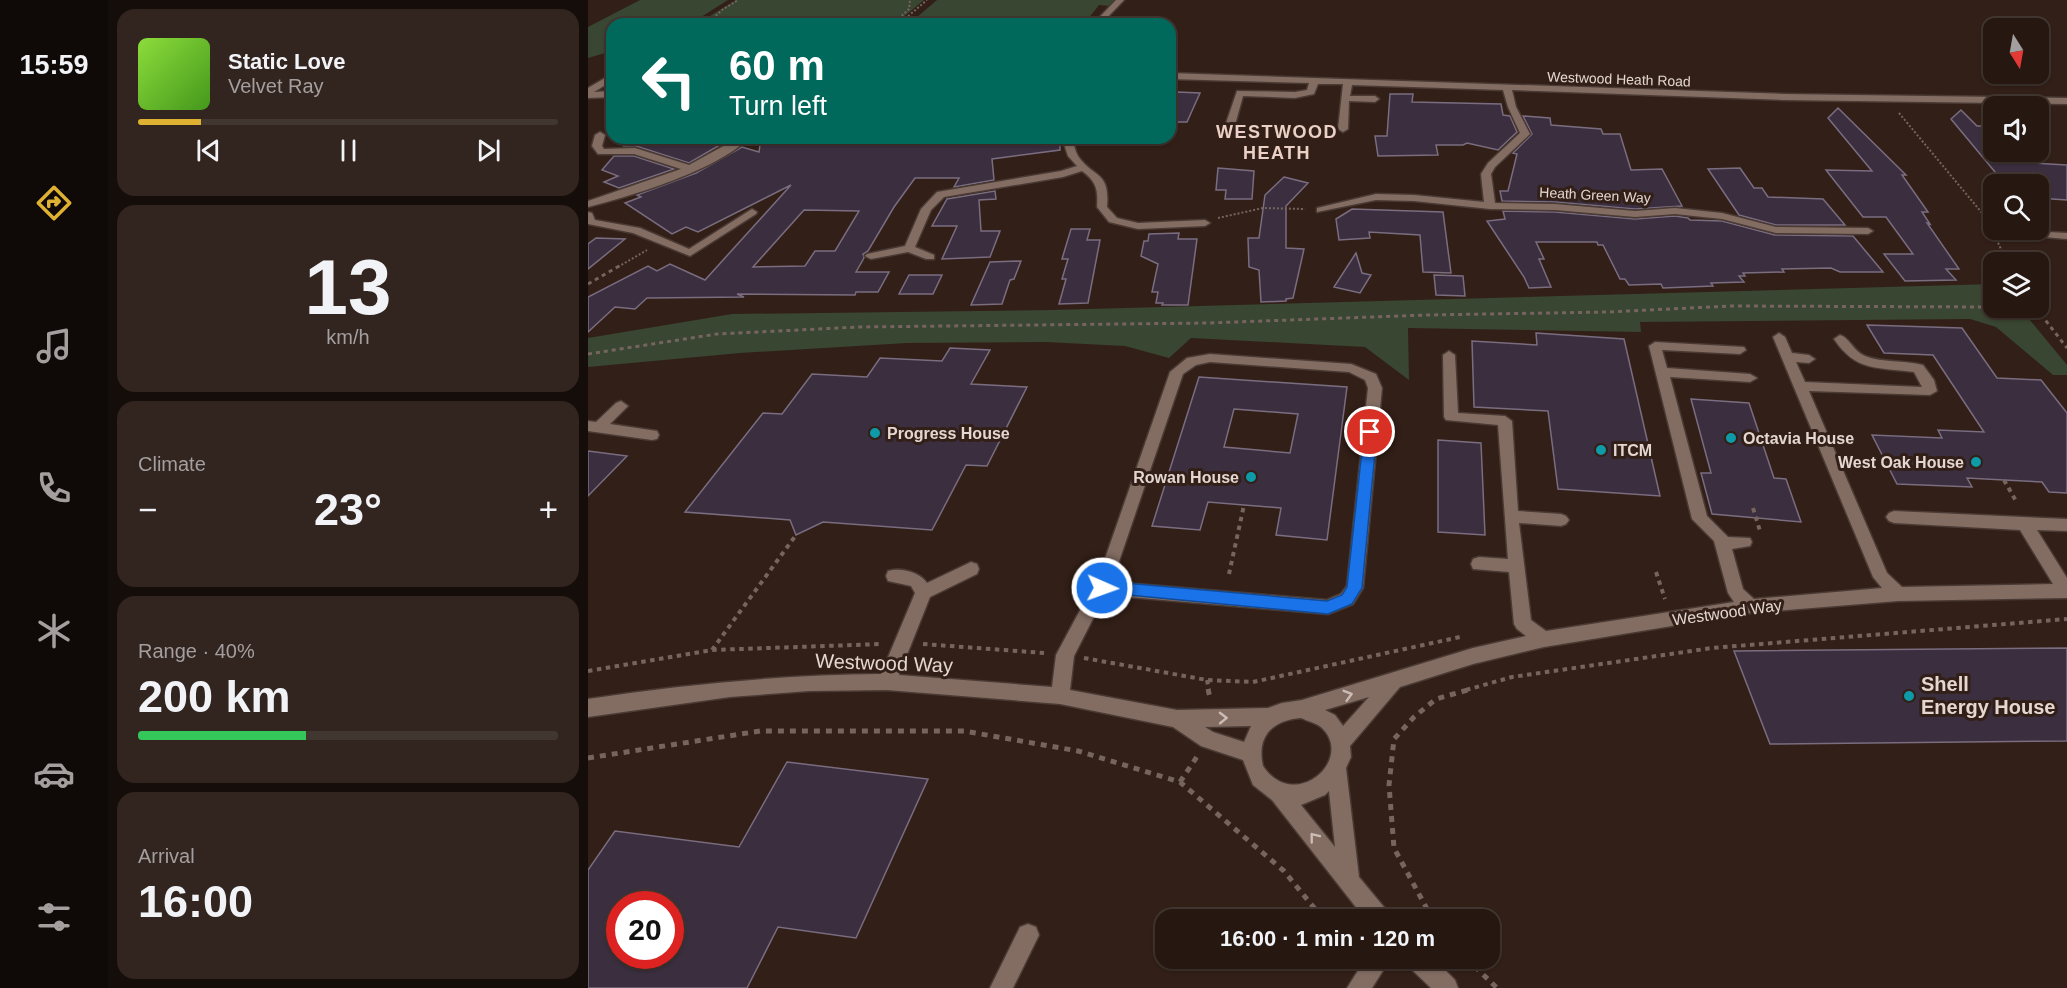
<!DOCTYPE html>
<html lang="en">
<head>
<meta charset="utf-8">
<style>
  body { margin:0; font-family:Arial,sans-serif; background:#32241f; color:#f1f3f6; height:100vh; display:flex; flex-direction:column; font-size:22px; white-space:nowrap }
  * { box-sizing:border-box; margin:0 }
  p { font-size:20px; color:#a49f9f }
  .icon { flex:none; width:33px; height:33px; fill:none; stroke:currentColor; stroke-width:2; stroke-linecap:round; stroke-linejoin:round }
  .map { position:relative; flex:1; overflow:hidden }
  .drawer { display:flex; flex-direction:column; gap:9px; padding:9px; background:#150d09; width:480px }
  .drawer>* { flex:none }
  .hud { position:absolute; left:18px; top:18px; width:570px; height:126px; border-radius:18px; box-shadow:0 2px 4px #0004,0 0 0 2px #423631; background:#00695c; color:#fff; overflow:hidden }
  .needle { width:39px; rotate:169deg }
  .controls { position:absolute; left:1395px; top:18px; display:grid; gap:12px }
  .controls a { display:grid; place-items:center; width:66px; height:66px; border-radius:12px; background:#261711; box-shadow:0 2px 4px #0004,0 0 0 2px #423631; font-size:30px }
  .speed { position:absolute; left:18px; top:891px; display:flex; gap:12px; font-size:30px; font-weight:700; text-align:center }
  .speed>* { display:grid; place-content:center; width:78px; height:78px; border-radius:50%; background:#261711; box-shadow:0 2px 4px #0004,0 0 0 2px #423631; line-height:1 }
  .speed .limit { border:9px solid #d22; background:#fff; color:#111 }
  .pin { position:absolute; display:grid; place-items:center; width:51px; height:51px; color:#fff; margin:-26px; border:3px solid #fff; border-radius:50%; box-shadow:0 2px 6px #0007 }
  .me { position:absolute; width:66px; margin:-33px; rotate:92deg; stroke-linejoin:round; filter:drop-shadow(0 0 4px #0008) }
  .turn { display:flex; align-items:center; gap:21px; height:126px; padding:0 24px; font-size:27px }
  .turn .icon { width:78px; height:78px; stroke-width:2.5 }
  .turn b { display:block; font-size:42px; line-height:51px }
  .big { font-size:45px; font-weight:700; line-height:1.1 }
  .drawer .tile { flex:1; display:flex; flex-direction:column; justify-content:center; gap:9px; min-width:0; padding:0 21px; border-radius:18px; background:#32241f }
  .drawer .dial { align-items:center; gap:0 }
  .dial b { font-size:78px; line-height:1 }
  .song { display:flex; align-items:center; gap:18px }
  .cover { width:72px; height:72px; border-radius:9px; background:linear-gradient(135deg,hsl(90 70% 55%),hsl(100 70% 35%)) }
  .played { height:6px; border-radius:3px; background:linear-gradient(90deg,#deb133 15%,#423631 15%) }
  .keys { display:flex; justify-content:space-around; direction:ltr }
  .heat { display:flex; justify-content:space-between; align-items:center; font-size:33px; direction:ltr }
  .charge { height:9px; border-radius:4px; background:linear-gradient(90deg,#34c759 40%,#423631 0) }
  .trip { position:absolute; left:567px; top:909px; width:345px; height:60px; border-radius:18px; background:#261711; box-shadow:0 2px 4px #0004,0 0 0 2px #423631; font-weight:700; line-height:60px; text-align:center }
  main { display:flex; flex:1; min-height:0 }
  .menu { display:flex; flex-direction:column; width:108px; justify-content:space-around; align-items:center; background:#0f0907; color:#a49f9f }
  .menu .icon { width:42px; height:42px }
  .menu .current { color:#deb133 }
  .menu b { font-size:27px; color:#f1f3f6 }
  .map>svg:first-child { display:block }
  .green { fill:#394631 }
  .building { fill:#3a2e3f; stroke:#7a6d80; stroke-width:1.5; fill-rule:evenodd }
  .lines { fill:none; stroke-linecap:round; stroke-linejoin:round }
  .minor-casing { stroke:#4a3a34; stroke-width:3 }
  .path-far3 { stroke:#76655e; stroke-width:2; stroke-dasharray:2 2; stroke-linecap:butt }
  .path-far2 { stroke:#76655e; stroke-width:3; stroke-dasharray:4 4; stroke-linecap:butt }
  .path-far1 { stroke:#76655e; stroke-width:4; stroke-dasharray:4.5 4.5; stroke-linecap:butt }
  .path { stroke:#76655e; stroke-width:5; stroke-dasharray:6 6; stroke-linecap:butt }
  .minor { fill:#836d63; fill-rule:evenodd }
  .oneway { stroke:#ccbcb6 }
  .route { fill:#1a73e8; stroke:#114b97; stroke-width:1.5 }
  .culture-dot { fill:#0f9aa8; stroke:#321f17; stroke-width:2 }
  .labels { text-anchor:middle; stroke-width:6; stroke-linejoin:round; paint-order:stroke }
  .far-street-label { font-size:14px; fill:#e4d7d1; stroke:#321f17 }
  .poi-label { font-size:16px; font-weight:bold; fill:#e4d7d1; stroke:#321f17; text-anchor:start }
  .street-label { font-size:16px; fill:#e4d7d1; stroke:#321f17 }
  .far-district-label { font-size:18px; font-weight:bold; letter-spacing:1.5px; fill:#ead0c5; stroke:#321f17 }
  .near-street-label { font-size:20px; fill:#e4d7d1; stroke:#321f17 }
  .near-poi-label { font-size:20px; font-weight:bold; fill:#e4d7d1; stroke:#321f17; text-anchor:start }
</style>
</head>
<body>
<main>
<nav class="menu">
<b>15:59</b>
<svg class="icon current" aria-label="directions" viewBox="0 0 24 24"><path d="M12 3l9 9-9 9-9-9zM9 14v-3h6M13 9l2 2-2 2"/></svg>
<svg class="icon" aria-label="music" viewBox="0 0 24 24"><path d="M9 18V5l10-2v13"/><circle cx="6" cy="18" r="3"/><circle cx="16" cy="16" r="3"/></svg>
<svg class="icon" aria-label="phone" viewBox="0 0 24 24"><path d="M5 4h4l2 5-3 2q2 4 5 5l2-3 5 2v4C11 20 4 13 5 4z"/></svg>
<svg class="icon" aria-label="climate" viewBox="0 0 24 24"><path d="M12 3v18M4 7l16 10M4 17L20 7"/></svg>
<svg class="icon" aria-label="car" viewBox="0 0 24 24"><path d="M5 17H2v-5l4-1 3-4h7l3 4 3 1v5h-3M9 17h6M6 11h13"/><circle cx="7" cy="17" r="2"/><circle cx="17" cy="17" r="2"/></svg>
<svg class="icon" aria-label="filters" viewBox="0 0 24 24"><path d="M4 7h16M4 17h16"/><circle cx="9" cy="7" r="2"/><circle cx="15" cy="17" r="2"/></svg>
</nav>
<section class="drawer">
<div class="tile">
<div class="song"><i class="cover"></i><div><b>Static Love</b><p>Velvet Ray</p></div></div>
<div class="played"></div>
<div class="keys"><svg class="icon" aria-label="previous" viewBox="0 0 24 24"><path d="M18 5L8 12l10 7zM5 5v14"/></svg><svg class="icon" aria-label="pause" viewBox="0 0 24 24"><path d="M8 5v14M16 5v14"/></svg><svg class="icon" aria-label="next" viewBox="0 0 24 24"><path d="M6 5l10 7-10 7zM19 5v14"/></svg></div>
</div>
<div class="tile dial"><b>13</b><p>km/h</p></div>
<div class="tile"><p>Climate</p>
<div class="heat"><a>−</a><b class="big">23°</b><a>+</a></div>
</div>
<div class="tile"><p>Range · 40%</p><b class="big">200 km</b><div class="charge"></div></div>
<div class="tile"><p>Arrival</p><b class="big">16:00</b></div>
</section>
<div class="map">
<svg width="1479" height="988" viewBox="0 0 1479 988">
  <rect width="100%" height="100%" fill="#321f17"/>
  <path class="green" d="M52 0H140L102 24H24V51L0 58V27Z
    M148 0H336L307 24H109Z
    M349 0H527L522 6 511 5 496 24H321Z
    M1405 284 1406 308H1432L1479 365V375H1465L1408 327 1382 319 1052 322 1053 332 820 328 821 380 777 347 603 338 581 358 537 346 457 342 319 343 152 353 0 367V338L144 314 464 310Z"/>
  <path class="building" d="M589 92 612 93 599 122H582V105Z
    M802 94H825L824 102 913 104 915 115 922 116 929 132 910 150 879 143 875 145H848L850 155 790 156 787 136H799Z
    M1250 108 1318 175H1314L1340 212H1334L1342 224 1339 223 1371 269H1358L1368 280 1317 281 1296 254H1325L1298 217H1275L1238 170 1284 171 1240 118Z
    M1373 110 1389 126H1406V152H1415L1426 162 1479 165V200L1450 198V184H1417L1363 119Z
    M935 116 962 118 963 125 1013 129 1015 134H1032L1043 170 1074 169 1094 206 1047 209 967 202 914 201 912 191H920L929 154 925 153 944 134Z
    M43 138H122L137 142 101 163 48 146H36Z
    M173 138H472V150L404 159 406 180 366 187 371 178H327L306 207 280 251 275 254 276 258 268 272H301L290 292H268L267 295 149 294 156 297 59 298 47 309 27 307 0 332V297L60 266 69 271 82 264 117 280 203 185 110 232 98 227 84 234 37 203 53 197 49 195 108 173 154 147 171 152ZM216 210 271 211 247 251H227L217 266 165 267Z
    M26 156H46L86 169 31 188 16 182 30 176 14 170Z
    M630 168 666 171 664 199H637L638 190H628Z
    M1152 168 1166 188H1174L1180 197 1235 199 1257 225H1188L1151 215 1120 169Z
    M696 177 720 183 698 206V248L716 249 705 298 698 299V301L673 302 671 270 661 267 660 238H671L677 195Z
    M407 191 408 199 391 200 393 231H412L402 257 354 259 369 226H344L359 199Z
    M764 209 855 212 863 273 835 272 832 235 781 232 782 238 751 240 748 219Z
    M915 211 967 212 1047 219 1087 216 1100 218 1102 220 1134 221 1187 235 1265 236 1295 272H1252L1243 268 1194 269 1196 272 1155 273 1157 276H1151L1156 282 1123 283 1125 286 1075 288 1073 284 1041 285 1037 279H1032L1015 245H1010L1009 242H948L956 259H951L963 287 941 288 936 277 899 221 917 219Z
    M483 229H502L499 240H512L500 303 471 304 478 279H474L480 259H474Z
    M591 233 590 239H609L600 305H574L575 303H568L570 292H564L570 264 553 256 556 241H560L561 234Z
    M8 238 37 239 0 269V244Z
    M768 253 774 273 783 275 772 293 746 287Z
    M433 261 426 279 422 280 414 304 383 305 402 262Z
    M321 275H354L345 294H311Z
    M846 275 875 276 877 296 848 295Z
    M1279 325 1374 328 1409 378 1453 380 1479 413V493L1461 492 1454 482 1416 480 1379 478 1384 487 1309 484 1284 435 1354 438 1350 430 1396 432 1345 355 1296 353Z
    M948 333 1036 339 1072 496 970 489 960 411 886 407 884 341 949 345Z
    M362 348 402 350 383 384 439 387 399 466 378 465 344 530 235 522 208 535 202 520 97 512 175 413 194 414 224 374 279 377 292 358 354 361Z
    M611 377 759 387 739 540 688 535 693 508 656 505 620 502 612 530 564 526ZM646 409 710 414 702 453 636 447Z
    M1103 399 1161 403 1186 478 1198 479 1213 522 1124 514 1113 473H1123Z
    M850 440 893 443 897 535 850 532Z
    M0 451 39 456 0 496Z
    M1479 648V741L1182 744 1146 651Z
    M199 762 340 779 268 938 190 927 159 988H0V870L27 831 151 847ZM32 904H82V956H32Z"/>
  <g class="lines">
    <defs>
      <path id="minor" d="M528 0H536L513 24H505Z
        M582 73 1196 94 1479 98V104L1196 100 924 90 928 107 942 134 907 167 903 174 907 203 967 204 1047 211 1087 208 1134 213 1188 227 1280 228 1285 231 1280 234 1188 233 1134 219 1087 214 1047 217 967 210 902 209 826 201 788 200 729 212V208L788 194 826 195 896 202 893 174 900 163 932 133 920 107 915 90 764 85 762 96H787L791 99 787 102 761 101 760 129 755 132 750 129 755 84H730L726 94 707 98 655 96 645 132 640 135 635 132 649 91 707 92 719 90 721 83 582 79Z
        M24 74V81L6 92 24 91V97L0 98V88Z
        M12 132 17 135 14 146 16 149 47 148 101 165 150 138H161C129 170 44 196 0 207V201L93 169 46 154H10L4 146 7 135Z
        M474 138H484C486 144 487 151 490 156 506 179 522 170 519 207L529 218 550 223 617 220 622 223 617 226 550 229 521 222 509 207C510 190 509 182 494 171L475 177 356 197 343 210 327 247 346 255V259H338L320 252 283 259 277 256 279 254 317 246 333 209 349 192 473 171 489 166 480 156Z
        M164 209 169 212 168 214 102 256 45 233 0 224V212L4 213 7 220 52 228 101 249Z
        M1460 232 1479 233V239L1456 237 1455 235Z
        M1191 333 1197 337 1204 353 1221 355 1227 359 1221 363 1208 362 1217 382 1334 387 1326 372C1289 367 1268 372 1246 339L1252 335C1262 338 1266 352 1277 356 1294 363 1316 360 1335 365L1346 380 1349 391 1342 395 1221 391 1299 573 1314 587 1465 584 1432 530 1306 523 1301 521 1298 517 1301 513 1306 511 1479 519V531L1449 530 1479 578V598L1310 601 1163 613 956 647 885 664 812 687 762 746 763 757 758 768 771 877 800 912 803 920H778L684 800 665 785 655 760 613 746 585 727 472 704 299 690 221 691 142 697 0 717V699C98 684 195 675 293 674L327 593 323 586 300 581 298 576 300 571C313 567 332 572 339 583L383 562 389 564 391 569 389 574 342 597 311 675 464 687 468 655 512 573 582 372 599 358 622 354 763 364 788 374 794 388 775 588 765 604 740 614 517 595 486 656 482 690 589 710 680 708 694 703 714 700 885 648 938 636 929 629 926 624 921 572 885 569 883 564 885 559 891 557 920 559 910 425 858 420 856 417 855 355 861 351 867 355 870 413 917 416 924 421 930 511 973 514 978 516 981 520 978 524 973 526 931 523 943 620 958 631 1146 602 1140 593 1126 541 1104 519 1061 346 1067 342 1156 347 1158 350 1152 354 1074 350 1079 368 1162 374 1169 378 1162 382 1082 377 1119 516 1140 537 1162 538 1164 542 1162 546 1144 549 1155 589 1166 599 1294 588 1285 577 1185 337ZM622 362 761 372 777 380 780 388 759 586 753 594 739 600 524 582 595 374 608 365ZM781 697 755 726 747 715 737 710ZM713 718C719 721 729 723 734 728 767 760 706 813 675 766 668 736 685 720 713 718ZM663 726 656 742 625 732 617 727ZM741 791 747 847 713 805 737 795Z
        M33 401 40 406 22 424 69 431 71 435 69 439 64 440 0 431V421L8 422 28 403Z
        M440 924 448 927 451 935 425 988H402L432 927Z
        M778 958H803L784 988H759Z
        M817 958H845L867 980 870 988H843L820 966Z"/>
    </defs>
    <use href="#minor" class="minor-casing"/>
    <path class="path-far3" d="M119 24 134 10 150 0
      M305 24 321 9 322 0
      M311 24 339 0
      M1311 113 1399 219 1419 262
      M630 218 675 208 717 209
      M30 267 59 250"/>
    <path class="path-far2" d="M0 284 33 265
      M1414 308 1450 311
      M1448 308 1479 348
      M0 354 129 334 271 327 620 323 839 315 1020 312 1143 306 1406 307"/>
    <path class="path-far1" d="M1416 480 1428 501
      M1165 508 1172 531
      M1068 572 1077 599
      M641 574 656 505
      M335 644 456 653
      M124 650 208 535
      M496 658 619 680 665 682 872 637
      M0 671 124 650 294 644
      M619 680 621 690
      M878 690 924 677 1124 648 1479 619"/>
    <path class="path" d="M620 689 622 698
      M0 758 172 731H376L490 751 592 782 696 871 736 920
      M592 782 610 755
      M845 920 806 848 801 785 806 739 826 717 848 699 883 689
      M878 958 909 988"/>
    <use href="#minor" class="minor"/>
  </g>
  <defs><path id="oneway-chevron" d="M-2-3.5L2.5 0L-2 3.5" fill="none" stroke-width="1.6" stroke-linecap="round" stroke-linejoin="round" transform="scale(1.5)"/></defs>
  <g class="oneway">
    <use href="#oneway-chevron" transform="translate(760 695) rotate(-16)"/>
    <use href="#oneway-chevron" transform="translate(635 718) rotate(-1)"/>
    <use href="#oneway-chevron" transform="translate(726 837) rotate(-128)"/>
  </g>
  <path class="route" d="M782 428 789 432 774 588 764 604 740 614 509 592 507 588 509 583 514 581 739 601 754 595 759 587 776 432Z"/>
  <g class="culture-dot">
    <circle cx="287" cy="433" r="6"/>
    <circle cx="1143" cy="438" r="6"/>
    <circle cx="1013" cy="450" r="6"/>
    <circle cx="1388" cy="462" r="6"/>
    <circle cx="663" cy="477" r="6"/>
    <circle cx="1321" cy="696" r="6"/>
  </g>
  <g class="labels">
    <g class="far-street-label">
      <text transform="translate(1031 79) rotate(2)" y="5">Westwood Heath Road</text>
      <text transform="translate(1007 195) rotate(3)" y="5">Heath Green Way</text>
    </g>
    <g class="poi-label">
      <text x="299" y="439">Progress House</text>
      <text x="1155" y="444">Octavia House</text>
      <text x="1025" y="456">ITCM</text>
      <text x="1376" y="468" text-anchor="end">West Oak House</text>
      <text x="651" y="483" text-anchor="end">Rowan House</text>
    </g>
    <g class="street-label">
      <text transform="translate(1139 612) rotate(-8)" y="6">Westwood Way</text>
    </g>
    <g class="far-district-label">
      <text x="689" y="138">WESTWOOD<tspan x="689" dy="21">HEATH</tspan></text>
    </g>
    <g class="near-street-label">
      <text transform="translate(296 663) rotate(2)" y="7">Westwood Way</text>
    </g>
    <g class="near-poi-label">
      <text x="1333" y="691">Shell<tspan x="1333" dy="23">Energy House</tspan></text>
    </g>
  </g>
</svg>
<div class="controls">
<a><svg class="needle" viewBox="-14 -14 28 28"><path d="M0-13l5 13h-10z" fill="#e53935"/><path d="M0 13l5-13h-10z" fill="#a49f9f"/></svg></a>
<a><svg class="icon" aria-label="sound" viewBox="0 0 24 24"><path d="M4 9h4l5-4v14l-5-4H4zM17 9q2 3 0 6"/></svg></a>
<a><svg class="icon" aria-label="search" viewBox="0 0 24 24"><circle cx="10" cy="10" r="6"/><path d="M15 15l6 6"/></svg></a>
<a><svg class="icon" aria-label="layers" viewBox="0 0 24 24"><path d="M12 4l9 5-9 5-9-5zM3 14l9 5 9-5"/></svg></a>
</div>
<div class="speed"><div class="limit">20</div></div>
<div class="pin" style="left:782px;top:432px;background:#d93025"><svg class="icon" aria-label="arrive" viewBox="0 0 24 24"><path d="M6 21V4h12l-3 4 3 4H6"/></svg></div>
<svg class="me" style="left:514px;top:588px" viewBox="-20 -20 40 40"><circle r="17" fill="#1a73e8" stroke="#fff" stroke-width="3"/><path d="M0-11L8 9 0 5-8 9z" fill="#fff"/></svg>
<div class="trip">16:00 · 1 min · 120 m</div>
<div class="hud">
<div class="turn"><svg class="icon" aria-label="left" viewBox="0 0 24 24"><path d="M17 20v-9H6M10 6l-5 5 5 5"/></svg><div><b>60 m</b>Turn left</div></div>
</div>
</div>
</main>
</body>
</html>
